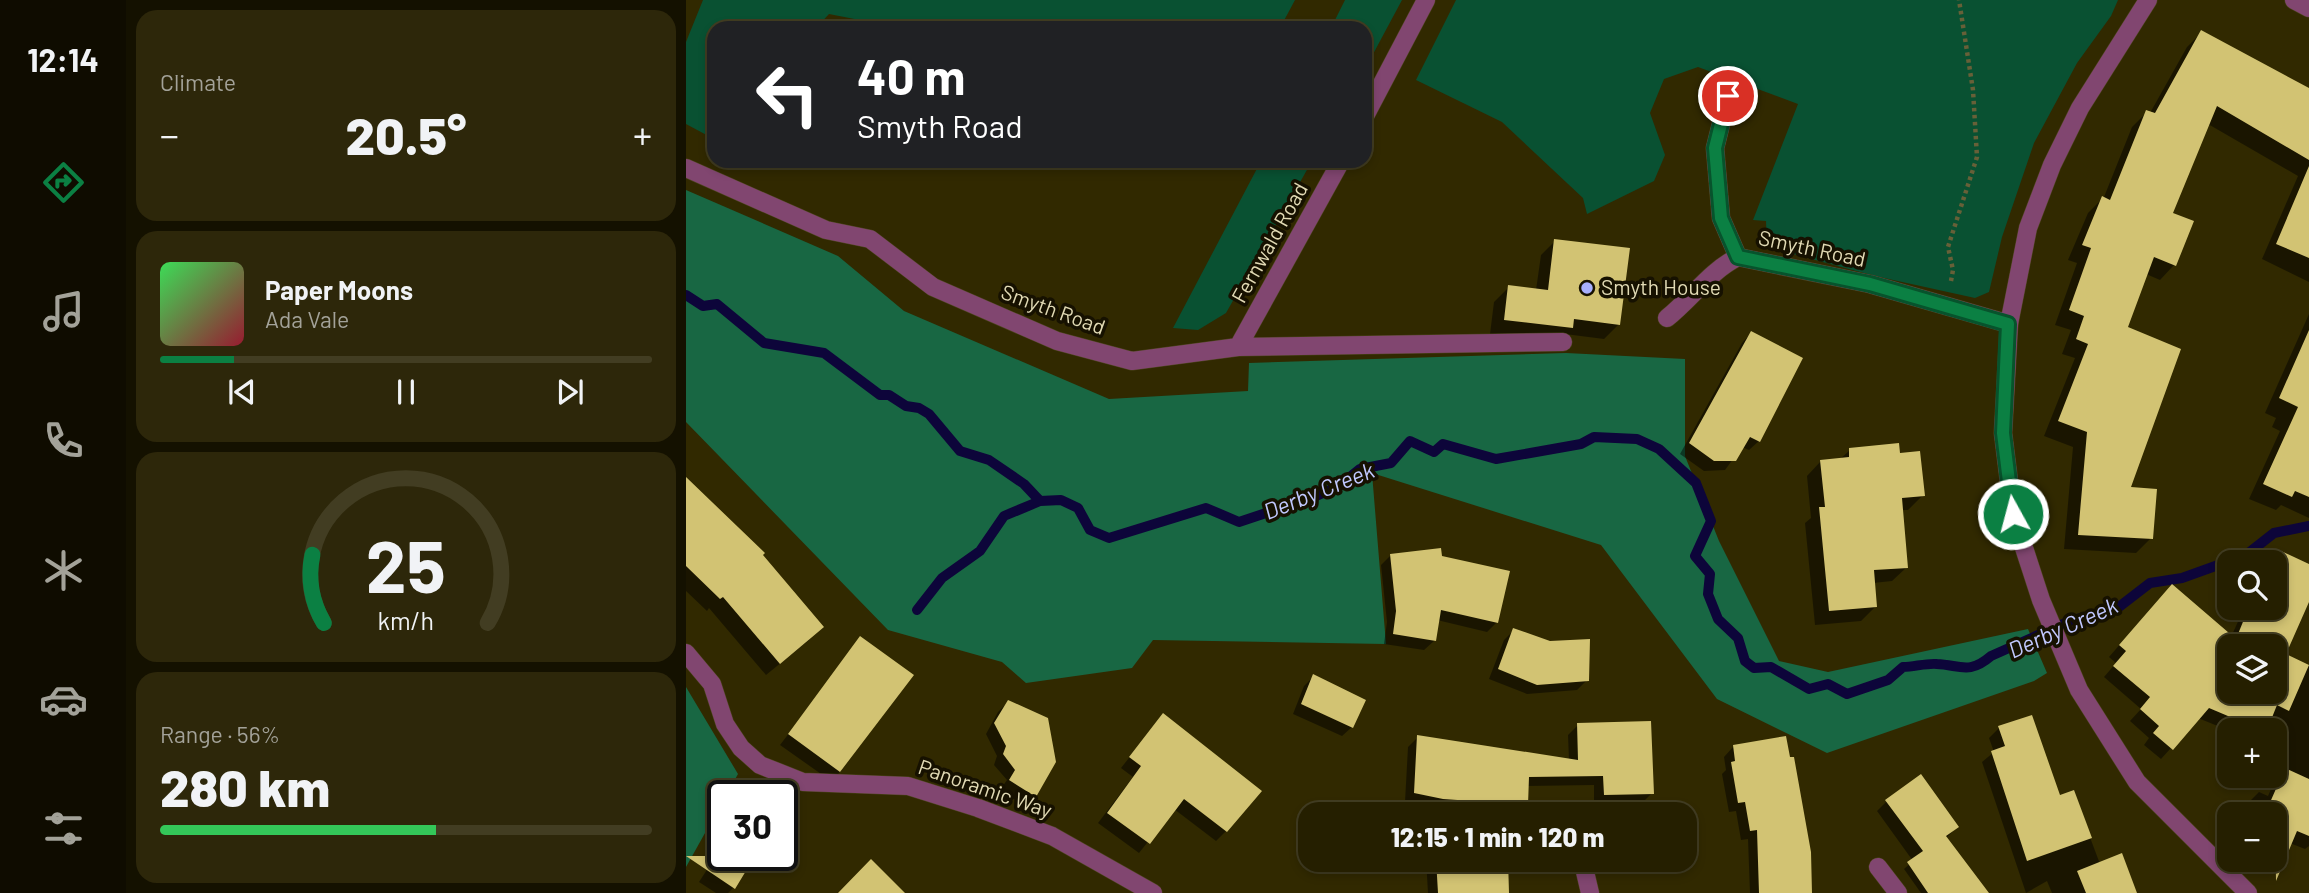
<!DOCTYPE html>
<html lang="en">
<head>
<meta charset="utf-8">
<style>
  body { margin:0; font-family:Barlow,sans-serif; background:#2d270a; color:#f1f3f6; height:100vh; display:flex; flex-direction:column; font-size:26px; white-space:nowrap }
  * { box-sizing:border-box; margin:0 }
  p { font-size:23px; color:#a3a299 }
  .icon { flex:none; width:38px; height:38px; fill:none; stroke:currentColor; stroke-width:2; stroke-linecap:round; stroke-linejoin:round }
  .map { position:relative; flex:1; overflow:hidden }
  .sheet { display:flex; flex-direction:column; gap:10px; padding:10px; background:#141100; width:560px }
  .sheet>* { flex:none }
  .guide { position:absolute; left:21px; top:21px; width:665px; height:147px; border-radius:21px; box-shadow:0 4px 10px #0003,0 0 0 2px #423d22; background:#202124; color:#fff; overflow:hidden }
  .tools { position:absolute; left:1531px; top:550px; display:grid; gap:14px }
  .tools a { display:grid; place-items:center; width:70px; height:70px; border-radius:14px; background:#251f00; box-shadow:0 4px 10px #0003,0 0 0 2px #423d22; font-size:35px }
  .speed { position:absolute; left:21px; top:780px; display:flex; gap:14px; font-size:35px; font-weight:700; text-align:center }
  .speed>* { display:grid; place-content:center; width:91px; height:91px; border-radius:50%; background:#251f00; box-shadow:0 4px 10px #0003,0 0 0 2px #423d22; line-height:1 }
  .speed .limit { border:4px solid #111; border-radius:10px; background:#fff; color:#111 }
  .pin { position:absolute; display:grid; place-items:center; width:60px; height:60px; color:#fff; margin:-30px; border:4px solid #fff; border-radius:50%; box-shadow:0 2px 7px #0007 }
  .me { position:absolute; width:77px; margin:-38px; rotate:353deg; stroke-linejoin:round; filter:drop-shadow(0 0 5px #0008) }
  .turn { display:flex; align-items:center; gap:24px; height:147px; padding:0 35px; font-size:32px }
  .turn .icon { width:91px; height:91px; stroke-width:2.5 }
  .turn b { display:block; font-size:49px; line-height:60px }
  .big { font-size:52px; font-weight:800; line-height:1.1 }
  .sheet .widget { flex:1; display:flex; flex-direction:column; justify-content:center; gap:10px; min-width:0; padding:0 24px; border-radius:21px; background:#2d270a }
  .sheet .dial { align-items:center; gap:0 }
  .dial svg { height:182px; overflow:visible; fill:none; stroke:#423d22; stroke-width:7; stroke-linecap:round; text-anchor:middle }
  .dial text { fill:#f1f3f6; stroke:none }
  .song { display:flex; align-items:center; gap:21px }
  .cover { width:84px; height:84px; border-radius:10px; background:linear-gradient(135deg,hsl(130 70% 55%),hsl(350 70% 35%)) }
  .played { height:7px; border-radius:4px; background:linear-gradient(90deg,#0b8043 15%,#423d22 15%) }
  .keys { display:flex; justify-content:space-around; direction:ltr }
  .heat { display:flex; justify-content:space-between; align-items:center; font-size:38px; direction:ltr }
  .charge { height:10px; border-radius:5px; background:linear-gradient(90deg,#34c759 56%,#423d22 0) }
  .trip { position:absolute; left:612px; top:802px; width:399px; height:70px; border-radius:21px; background:#251f00; box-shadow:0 4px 10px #0003,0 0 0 2px #423d22; font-weight:800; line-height:70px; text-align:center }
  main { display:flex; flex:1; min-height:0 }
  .menu { display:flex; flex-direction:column; width:126px; justify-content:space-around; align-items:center; background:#0f0c00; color:#a3a299 }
  .menu .icon { width:49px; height:49px }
  .menu .active { color:#0b8043 }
  .menu b { font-size:32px; color:#f1f3f6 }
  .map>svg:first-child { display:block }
  .green { fill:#095132 }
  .forest { fill:#186743 }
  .shadow { fill:#0007; fill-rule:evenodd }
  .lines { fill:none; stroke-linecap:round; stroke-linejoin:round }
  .stream { stroke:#0d053a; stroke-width:10 }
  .building { fill:#d2c373; fill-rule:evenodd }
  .service-casing { stroke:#4d451d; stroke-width:19 }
  .minor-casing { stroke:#4d451d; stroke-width:19 }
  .path { stroke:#676038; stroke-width:4.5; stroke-dasharray:3.5 3.5; stroke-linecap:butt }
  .service { stroke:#814670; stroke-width:18 }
  .minor { stroke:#814670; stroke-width:18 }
  .route-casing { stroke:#07532c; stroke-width:18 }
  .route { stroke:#0b8043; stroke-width:12 }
  .poi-dot { fill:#a8b0fc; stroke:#161100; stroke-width:2.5 }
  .labels { text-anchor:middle; stroke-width:7; stroke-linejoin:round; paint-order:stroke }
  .street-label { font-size:21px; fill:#e1dab4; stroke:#161100 }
  .poi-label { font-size:21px; fill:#e1dab4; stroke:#161100; text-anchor:start }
  .water-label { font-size:23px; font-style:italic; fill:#c1c8fe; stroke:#161100 }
</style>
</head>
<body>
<main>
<nav class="menu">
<b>12:14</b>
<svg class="icon active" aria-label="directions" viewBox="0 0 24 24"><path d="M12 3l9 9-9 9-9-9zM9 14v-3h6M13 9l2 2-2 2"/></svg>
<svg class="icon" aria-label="music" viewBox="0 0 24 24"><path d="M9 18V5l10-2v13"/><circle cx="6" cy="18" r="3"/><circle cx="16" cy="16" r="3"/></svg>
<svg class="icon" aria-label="phone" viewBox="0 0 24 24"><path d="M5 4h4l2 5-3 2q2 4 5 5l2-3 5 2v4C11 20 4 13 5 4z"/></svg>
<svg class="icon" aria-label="climate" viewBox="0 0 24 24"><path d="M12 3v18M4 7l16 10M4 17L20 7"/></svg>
<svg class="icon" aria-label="car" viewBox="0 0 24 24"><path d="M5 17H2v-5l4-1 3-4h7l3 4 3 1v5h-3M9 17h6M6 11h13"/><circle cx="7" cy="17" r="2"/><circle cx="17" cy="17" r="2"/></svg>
<svg class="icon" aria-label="filters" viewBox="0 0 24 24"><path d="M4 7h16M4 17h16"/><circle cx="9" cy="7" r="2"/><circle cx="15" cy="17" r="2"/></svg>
</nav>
<section class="sheet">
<div class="widget"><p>Climate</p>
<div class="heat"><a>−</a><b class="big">20.5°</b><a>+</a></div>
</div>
<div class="widget">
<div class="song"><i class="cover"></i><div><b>Paper Moons</b><p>Ada Vale</p></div></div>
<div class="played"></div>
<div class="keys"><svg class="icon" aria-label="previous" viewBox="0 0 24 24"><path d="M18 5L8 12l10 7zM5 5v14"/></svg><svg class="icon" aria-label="pause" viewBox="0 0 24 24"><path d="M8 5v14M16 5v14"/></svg><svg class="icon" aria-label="next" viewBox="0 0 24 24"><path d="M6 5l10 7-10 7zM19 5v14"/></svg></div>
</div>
<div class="widget dial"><svg viewBox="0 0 100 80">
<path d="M14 69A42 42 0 1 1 86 69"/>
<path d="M14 69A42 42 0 0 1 9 39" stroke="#0b8043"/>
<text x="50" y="56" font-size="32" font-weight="700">25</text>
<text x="50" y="72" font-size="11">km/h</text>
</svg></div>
<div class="widget"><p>Range · 56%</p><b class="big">280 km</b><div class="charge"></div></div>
</section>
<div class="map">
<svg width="1623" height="893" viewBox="0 0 1623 893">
  <rect width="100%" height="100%" fill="#312900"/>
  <path class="green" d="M17 0H609L594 28H214L143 14 130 28H28V139L0 124V42Z
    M659 0H716L679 69V28H645Z
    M770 0H1432L1425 16 1391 63 1348 143 1316 237 1303 292 1289 298 1189 276 1081 247 1080 221 1067 220 1112 104 1012 67 978 79 964 113 979 155 968 181 901 214 897 198 816 122 730 80Z
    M575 161H626L540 313 512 330 487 328Z"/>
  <path class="forest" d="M0 190 152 256 218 311 423 399 562 391 563 363 880 353 999 359V456L1033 541 1093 661 1142 672 1342 629 1361 673 1348 681 1141 753 1031 699 915 545 686 473 700 644 467 640 446 668 340 683 316 662 202 630 0 422Z
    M0 687 52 774 0 867Z"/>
  <path class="shadow" d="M1515 33 1623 91V282L1576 259 1612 176 1522 124 1485 214 1488 265 1474 280 1460 274 1440 328 1443 488 1465 538 1450 553 1378 549 1387 447 1358 436 1389 358 1376 354 1385 330 1369 325 1391 263 1382 260 1402 213 1418 197 1446 127 1461 112 1464 113 1501 47Z
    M869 241 933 324 918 339 879 334 871 342 804 334 808 302 823 287 850 290 855 255Z
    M1623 314V518L1595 505 1590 510 1563 499 1594 431 1586 427 1590 418 1579 413Z
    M1065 333 1073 441 1063 450 1056 447 1039 470 1018 471 994 454 1056 343Z
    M1164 450 1213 455 1237 495 1222 510H1215L1221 567 1206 581 1187 583 1190 606 1175 621 1129 625 1119 523 1125 518 1121 476 1135 461 1153 460Z
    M0 480 74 555 123 640 80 675 23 608 21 611 0 591Z
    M1596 554 1598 655 1623 666V846L1619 849 1601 842 1595 848 1589 845V814H1558L1562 803 1573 792 1582 796 1600 755 1589 751V730L1544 731 1512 718 1475 759 1458 745 1463 738 1444 721 1455 709 1418 677 1430 663 1423 657 1475 597 1545 637 1555 615 1563 607H1589L1588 562ZM1544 646H1589V691H1544Z
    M705 555 755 557 811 622 801 632 751 620 748 641 738 650 698 644 701 622 695 565Z
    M828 630 901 680 891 690 841 694 803 679 818 640Z
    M175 639 155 771 145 781 94 745Z
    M628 676 666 727 656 736 607 714 618 686Z
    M322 702 349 796 339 806 314 790 321 780 308 765 311 756 300 734 312 712Z
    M477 715 540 831 530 841 488 809 453 853 412 823 447 777 435 768Z
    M892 725 966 793 956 803 908 805V785L841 786 840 804 830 814H737L736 806 719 802 722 747 732 737 883 760 882 735Z
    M1313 728 1373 797 1387 792 1414 864 1444 893H1366L1361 881 1340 893 1296 762 1308 752 1303 738Z
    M1047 747 1123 853 1126 893H1064L1062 839 1055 840 1050 811 1043 812 1036 774 1040 770 1038 757Z
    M1201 801 1271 827 1260 838 1301 893H1235L1218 869 1227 861 1191 811Z
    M37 845V856H67L47 888 42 893H30L13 882Z
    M740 859H820L821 893H742Z"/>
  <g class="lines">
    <path class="stream" d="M0 295 17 306 31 304 78 343 138 353 194 395H203L220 406 233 408 243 414 274 451 303 460 338 484 354 501 375 500 392 508 404 530 423 538 520 508 553 522 628 497 653 486 674 469 705 463 724 441 748 452 757 444 810 459 895 444 908 437 951 439 973 449 1010 483 1025 521 1009 556 1024 574 1022 594 1032 619 1052 638 1059 661 1068 668 1085 667 1123 689 1142 684 1161 694 1202 680 1217 667C1228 667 1240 663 1251 664 1274 665 1283 675 1305 656L1386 620 1429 610 1464 583 1496 578 1560 555 1588 533 1623 526
      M231 610 256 578 294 551 318 516 354 501"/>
  </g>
  <path class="building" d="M1515 30 1623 88V160L1531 106 1487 213 1508 221 1490 266 1468 257 1442 327 1495 349 1445 487 1471 489 1467 539 1392 535 1401 432 1372 421 1402 344 1390 339 1398 316 1383 310 1405 248 1396 245 1416 196 1424 200 1460 110 1469 113Z
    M1623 166V258L1590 244Z
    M868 239 944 248 934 325 888 319 887 328 818 320 822 285 862 290Z
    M1623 330V497L1609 491 1606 497 1577 484 1612 407 1593 398Z
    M1065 331 1117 358 1074 442 1064 437 1050 461H1028L1003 443Z
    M1213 443 1214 453 1234 451 1239 496 1216 498 1222 568 1188 570 1191 607 1143 611 1133 507H1139L1134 460 1163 457V448Z
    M0 477 79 553 77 555 138 627 94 664 37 597 34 599 0 566Z
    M755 548 756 556 824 571 812 623 755 610 750 641 707 634 710 611 704 554Z
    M1595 551 1623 564V602L1600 654 1623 665 1603 711 1591 705 1581 730H1575L1523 708 1487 750 1467 733 1473 726 1454 709 1464 697 1427 666 1440 651 1433 645 1486 584 1550 639 1563 607H1589V566ZM1544 646H1589V691H1544Z
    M827 628 864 641 904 639 903 681 851 685 812 669Z
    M174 636 228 675 154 772 102 734Z
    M627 674 680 700 667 728 615 704Z
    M322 700 362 718 370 762 350 797 323 780 329 770 317 754 320 746 308 723Z
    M477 713 576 791 541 832 498 799 464 844 421 813 455 766 443 757Z
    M1346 715 1374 795 1388 790 1406 838 1341 861 1305 751 1319 746 1312 726Z
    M965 721 968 794 918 795 917 776 843 777 842 805 757 799 728 793 731 735 892 760 891 723Z
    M1100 736 1104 757H1108L1125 852 1126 893H1073L1071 830 1064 831 1059 802 1052 803 1045 762 1049 761 1047 745Z
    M1599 768 1623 779V836L1611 831 1590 881 1589 814H1579Z
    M1235 774 1273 827 1260 836 1303 893H1242L1221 862 1237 851 1199 800Z
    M1436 853 1451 893H1400L1391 871Z
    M0 856H69L49 889Z
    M185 859 219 893H152Z
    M750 859H822L823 893H752Z"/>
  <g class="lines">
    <defs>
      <path id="service" d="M1042 96 1029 148 1035 218 1052 257
        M679 116 740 0
        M0 168 140 230 184 239 247 287 371 341 446 361 552 347 877 342
        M981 318C1006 298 1024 271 1052 257L1184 284 1323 324
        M552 347 655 161"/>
      <path id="minor" d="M1462 0 1394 108 1366 165 1342 228 1323 324 1317 433 1327 514 1355 600 1393 690 1451 782 1562 893
        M1608 0 1623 8
        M0 653 26 684 39 724 55 748 74 765 117 782 222 786 292 808 366 836 467 893
        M896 859 904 893
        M1192 867 1212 893"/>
    </defs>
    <use href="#service" class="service-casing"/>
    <use href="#minor" class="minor-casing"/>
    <path class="path" d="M1265 281 1267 270 1262 247 1291 157 1287 90 1273 0"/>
    <use href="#service" class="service"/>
    <use href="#minor" class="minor"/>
  </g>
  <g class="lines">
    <defs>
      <path id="route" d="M1042 96 1029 148 1035 218 1052 257 1184 284 1322 324 1317 433 1327 514"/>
    </defs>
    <use href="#route" class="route-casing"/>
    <use href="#route" class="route"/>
  </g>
  <circle class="poi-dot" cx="901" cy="288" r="7"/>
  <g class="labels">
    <g class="street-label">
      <text transform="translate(584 243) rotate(-61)" y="7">Fernwald Road</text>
      <text transform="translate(1126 249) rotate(12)" y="7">Smyth Road</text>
      <text transform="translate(367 310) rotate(20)" y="7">Smyth Road</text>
      <text transform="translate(299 789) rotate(19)" y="7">Panoramic Way</text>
    </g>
    <g class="poi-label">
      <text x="915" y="295">Smyth House</text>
    </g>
    <g class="water-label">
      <text transform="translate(633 491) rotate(-22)" y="8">Derby Creek</text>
      <text transform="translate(1377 628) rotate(-24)" y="8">Derby Creek</text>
    </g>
  </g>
</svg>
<div class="tools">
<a><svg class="icon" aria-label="search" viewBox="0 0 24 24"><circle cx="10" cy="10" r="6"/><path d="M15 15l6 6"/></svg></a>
<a><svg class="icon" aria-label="layers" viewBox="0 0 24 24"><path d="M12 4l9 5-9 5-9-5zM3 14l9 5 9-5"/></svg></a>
<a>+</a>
<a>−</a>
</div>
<div class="speed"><div class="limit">30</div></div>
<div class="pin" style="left:1042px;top:96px;background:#d93025"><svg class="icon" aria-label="arrive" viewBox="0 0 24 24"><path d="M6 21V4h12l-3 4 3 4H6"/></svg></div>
<svg class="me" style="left:1327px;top:514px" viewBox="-20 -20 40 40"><circle r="17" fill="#0b8043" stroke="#fff" stroke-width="3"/><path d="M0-11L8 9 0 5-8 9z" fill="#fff"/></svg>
<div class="trip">12:15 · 1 min · 120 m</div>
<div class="guide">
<div class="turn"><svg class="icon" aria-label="left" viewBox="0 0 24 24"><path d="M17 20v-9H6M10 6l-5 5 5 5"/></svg><div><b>40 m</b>Smyth Road</div></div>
</div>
</div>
</main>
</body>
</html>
